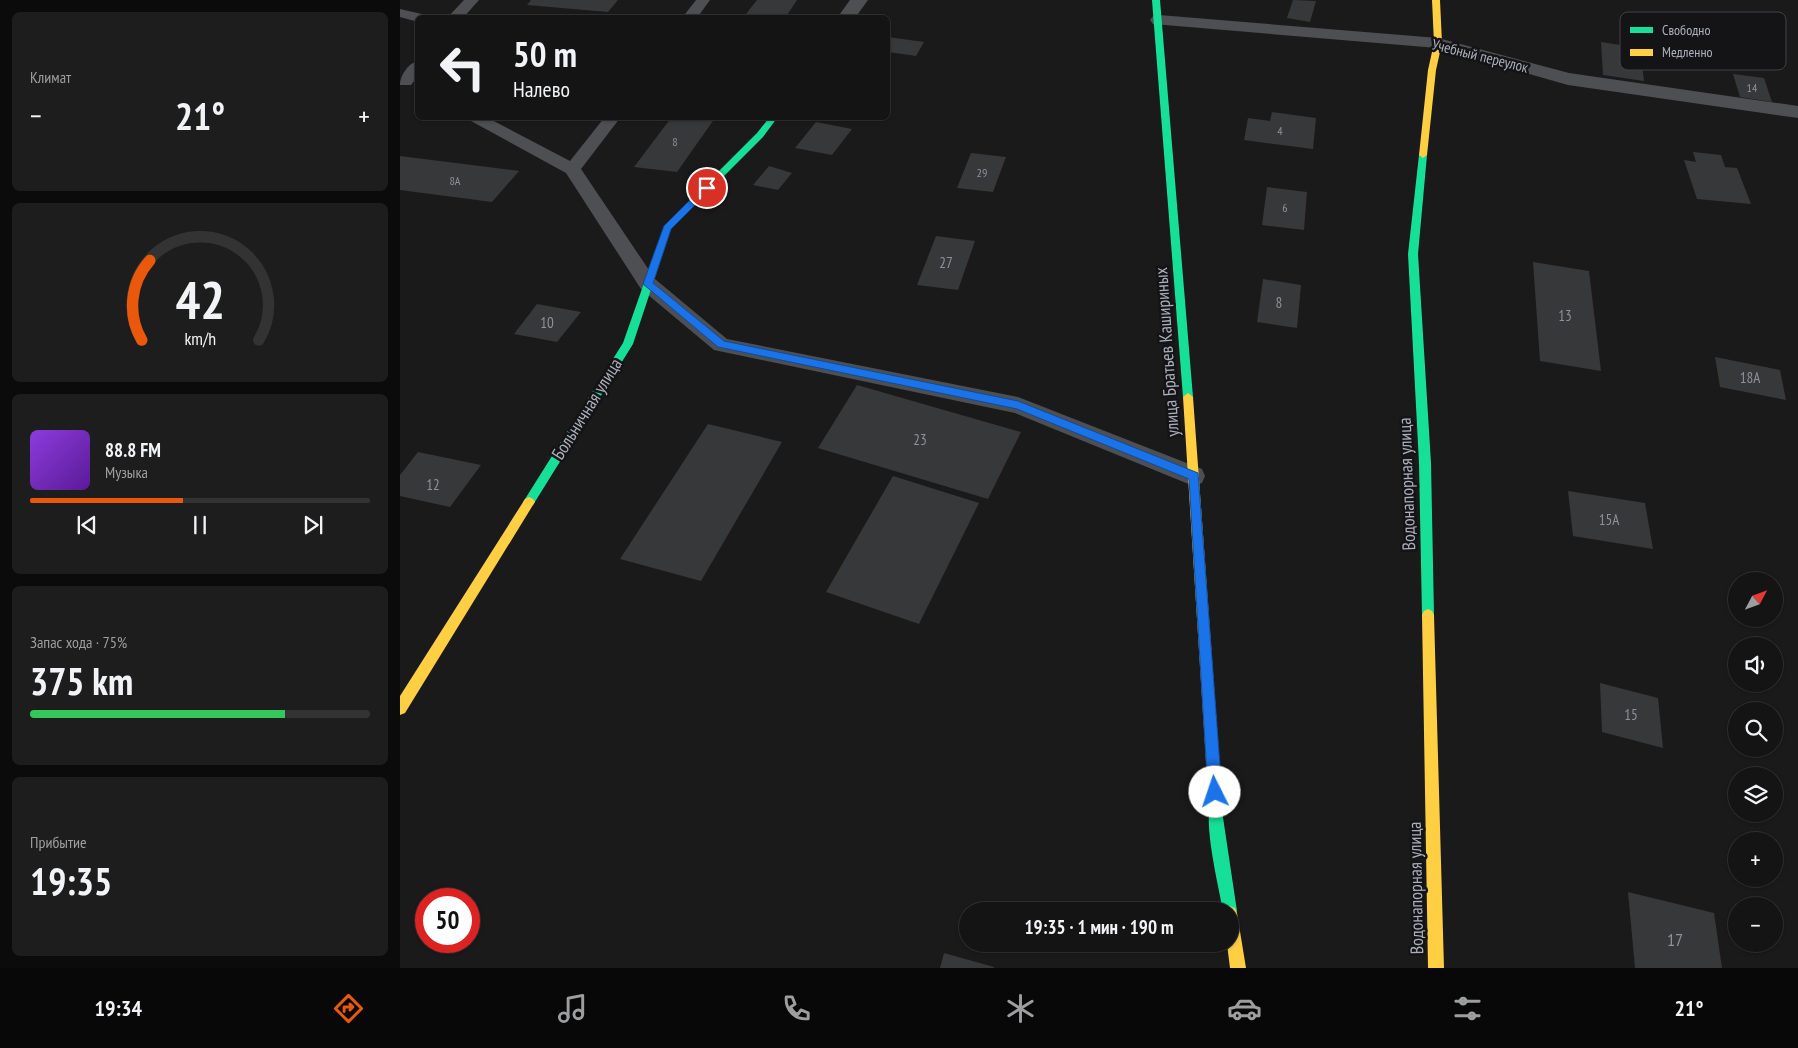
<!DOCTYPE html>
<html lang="ru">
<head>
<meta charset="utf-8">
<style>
  body { margin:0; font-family:"PT Sans Narrow",sans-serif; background:#1d1d1d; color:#f1f3f6; height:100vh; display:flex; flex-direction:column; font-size:19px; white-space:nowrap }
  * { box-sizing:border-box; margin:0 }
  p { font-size:16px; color:#9d9ea0 }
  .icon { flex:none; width:28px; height:28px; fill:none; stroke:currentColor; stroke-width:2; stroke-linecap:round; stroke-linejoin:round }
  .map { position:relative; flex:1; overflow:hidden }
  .details { display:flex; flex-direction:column; gap:12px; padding:12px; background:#0b0b0b; width:400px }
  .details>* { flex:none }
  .guide { position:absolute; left:15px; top:15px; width:475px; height:105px; border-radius:8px; box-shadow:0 1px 4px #0004,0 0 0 1px #333334; background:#141414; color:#f1f3f6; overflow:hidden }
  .needle { width:32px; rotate:49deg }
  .tools { position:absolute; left:1328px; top:572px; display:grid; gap:10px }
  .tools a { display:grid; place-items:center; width:55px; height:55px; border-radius:50%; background:#141414; box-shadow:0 1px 4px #0004,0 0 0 1px #333334; font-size:25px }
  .speed { position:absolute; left:15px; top:888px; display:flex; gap:10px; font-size:25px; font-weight:700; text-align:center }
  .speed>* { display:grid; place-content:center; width:65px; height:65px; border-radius:50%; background:#141414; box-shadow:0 1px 4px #0004,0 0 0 1px #333334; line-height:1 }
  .speed .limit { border:8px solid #d22; background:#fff; color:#111 }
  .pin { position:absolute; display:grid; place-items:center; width:42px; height:42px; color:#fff; margin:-21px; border:2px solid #fff; border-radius:50%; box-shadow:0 1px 5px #0007 }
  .me { position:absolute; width:55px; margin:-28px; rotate:356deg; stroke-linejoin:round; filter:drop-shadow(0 0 4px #0008) }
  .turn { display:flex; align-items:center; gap:18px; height:105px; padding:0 15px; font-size:22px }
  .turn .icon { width:65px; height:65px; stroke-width:2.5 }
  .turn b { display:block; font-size:35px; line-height:42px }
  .big { font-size:38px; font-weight:700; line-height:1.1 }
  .details .tile { flex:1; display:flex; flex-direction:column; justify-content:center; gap:8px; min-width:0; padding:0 18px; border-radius:8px; background:#1d1d1d }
  .details .dial { align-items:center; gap:0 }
  .dial svg { height:130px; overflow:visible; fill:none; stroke:#333334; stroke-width:7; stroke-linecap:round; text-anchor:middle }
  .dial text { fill:#f1f3f6; stroke:none }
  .song { display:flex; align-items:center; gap:15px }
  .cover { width:60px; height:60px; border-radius:8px; background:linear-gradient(135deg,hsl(270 70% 55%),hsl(270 70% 35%)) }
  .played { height:5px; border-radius:2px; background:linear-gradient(90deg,#ea580c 45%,#333334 45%) }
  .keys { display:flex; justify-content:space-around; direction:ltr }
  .heat { display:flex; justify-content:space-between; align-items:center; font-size:28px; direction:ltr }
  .charge { height:8px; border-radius:4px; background:linear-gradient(90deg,#34c759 75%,#333334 0) }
  .trip { position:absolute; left:559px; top:902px; width:280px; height:50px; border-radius:25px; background:#141414; box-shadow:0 1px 4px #0004,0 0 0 1px #333334; font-weight:700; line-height:50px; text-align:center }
  .dock { display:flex; height:80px; justify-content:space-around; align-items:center; background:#080808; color:#9d9ea0 }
  .dock .icon { width:35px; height:35px }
  .dock .selected { color:#ea580c }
  .dock b { font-size:22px; color:#f1f3f6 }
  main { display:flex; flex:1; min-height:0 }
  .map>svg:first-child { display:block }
  .building { fill:#37383a }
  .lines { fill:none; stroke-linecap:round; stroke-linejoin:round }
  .lane { fill:#4e4f53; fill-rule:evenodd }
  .street { fill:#4e4f53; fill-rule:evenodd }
  .fast { fill:#16e098; fill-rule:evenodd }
  .slow { fill:#ffcf43; fill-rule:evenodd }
  .route { fill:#1a73e8; stroke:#114b97 }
  .labels { text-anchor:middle; stroke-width:5; stroke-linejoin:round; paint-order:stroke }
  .far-number-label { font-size:12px; fill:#8e919b }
  .far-street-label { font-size:15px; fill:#abafbb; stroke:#141416 }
  .number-label { font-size:15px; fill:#8e919b }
  .street-label { font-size:18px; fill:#abafbb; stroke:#141416 }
  .near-number-label { font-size:18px; fill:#8e919b }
  .key { fill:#141416; stroke:#414248; stroke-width:1 }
  .key-label { font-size:14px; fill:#abafbb }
</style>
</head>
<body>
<main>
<section class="details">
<div class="tile"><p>Климат</p>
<div class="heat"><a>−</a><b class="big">21°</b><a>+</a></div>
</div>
<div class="tile dial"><svg viewBox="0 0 100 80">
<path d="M14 69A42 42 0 1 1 86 69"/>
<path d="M14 69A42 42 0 0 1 19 20" stroke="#ea580c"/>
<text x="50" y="56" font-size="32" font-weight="700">42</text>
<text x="50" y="72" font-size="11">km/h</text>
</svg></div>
<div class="tile">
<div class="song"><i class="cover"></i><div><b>88.8 FM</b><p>Музыка</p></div></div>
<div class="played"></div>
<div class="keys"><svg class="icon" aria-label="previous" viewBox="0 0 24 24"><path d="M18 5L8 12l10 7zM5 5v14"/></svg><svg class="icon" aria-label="pause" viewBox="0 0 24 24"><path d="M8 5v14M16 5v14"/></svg><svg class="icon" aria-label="next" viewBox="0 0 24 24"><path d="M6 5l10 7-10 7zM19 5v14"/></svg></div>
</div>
<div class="tile"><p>Запас хода · 75%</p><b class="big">375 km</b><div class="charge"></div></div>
<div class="tile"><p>Прибытие</p><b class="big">19:35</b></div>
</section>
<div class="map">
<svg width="1398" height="968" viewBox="0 0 1398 968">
  <rect width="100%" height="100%" fill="#1a1a1a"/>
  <path class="building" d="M131 0H218L208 12 127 5Z
    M357 0H397L385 18 346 14Z
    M893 0 916 1 910 22 887 18Z
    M488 37 524 42 516 56 488 52Z
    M1201 42 1240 48 1244 81 1203 75Z
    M1333 74 1364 78 1372 102 1340 97Z
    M872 112 916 118 913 149 844 140 848 118 870 121Z
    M271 118H315L277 172 234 167Z
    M416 122 452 129 432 155 395 148Z
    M1293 152 1321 155 1325 167 1337 168 1351 204 1297 199 1284 160 1296 162Z
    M571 153 606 157 593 192 557 188Z
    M0 156 119 171 92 202 0 190Z
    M369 166 392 173 378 190 353 185Z
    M867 187 907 192 904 230 862 225Z
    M536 236 575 241 558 290 517 285Z
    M1133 262 1189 271 1201 371 1140 361Z
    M863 279 901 285 897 328 857 322Z
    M137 304 181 312 157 342 114 334Z
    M1315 357 1380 370 1386 400 1320 387Z
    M457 385 621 432 588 499 418 448Z
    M308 424 382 442 301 581 220 559Z
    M18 452 81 465 50 507 0 496V475Z
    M493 476 579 503 519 624 426 592Z
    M1168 491 1245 503 1253 549 1173 536Z
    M1200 683 1258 698 1263 748 1202 732Z
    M1228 892 1314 913 1322 968H1235Z
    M544 953 594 967V968H540Z"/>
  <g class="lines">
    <path class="lane" d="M64 0H79L63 18H47Z
      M296 0H310L297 18H282Z
      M0 9 26 15 28 18H18V22L0 17Z
      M18 61V76L11 85H0C0 76 8 63 18 61Z
      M69 118H88L170 161 204 118H220L181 169 255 279 327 339 618 397 802 469 805 476 802 483 794 485 786 483 615 413 314 350 241 289 166 173 71 121Z"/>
    <path class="street" d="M450 0H468L455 18H437Z
      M759 15 1038 38 1169 73 1398 106V118L1168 85 1037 48 753 24 750 20 753 16Z"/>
    <path class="fast" d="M752 0H760L793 397 788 401 783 397Z
      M369 118H377L363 137 271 229 233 344 133 505 129 507 125 505 123 502 125 499 223 343 264 226 357 133Z
      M1023 152 1027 155 1018 254 1031 463 1034 615 1032 619 1028 621 1024 619 1022 615 1019 463 1008 254 1019 155Z
      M816 802 821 804 837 911 835 916 830 918V911H823C819 888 803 823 811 804Z"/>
    <path class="slow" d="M1032 0H1040L1042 43 1036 70 1027 155 1023 158 1019 155 1028 70 1034 43Z
      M788 393 793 397 823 809 821 814 816 816 811 814 809 809 783 397Z
      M129 497 133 499 135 502 133 505 5 713 0 715V696L125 499Z
      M1028 609 1032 611 1034 615 1044 968H1028L1022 615 1024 611Z
      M830 906 835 908 837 913 846 968H830L827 944H830V911H823L825 908Z"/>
  </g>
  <path class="route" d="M307 185 311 188 310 190 271 229 253 283 324 341 618 401 798 473 822 792 820 797 815 799 810 797 808 792 789 479 617 409 318 347 243 284 264 226 304 186Z"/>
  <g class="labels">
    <g class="far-number-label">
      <text x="1352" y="92">14</text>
      <text x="880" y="135">4</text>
      <text x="275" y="146">8</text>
      <text x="582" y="177">29</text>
      <text x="55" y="185">8А</text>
      <text x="885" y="212">6</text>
    </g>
    <g class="far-street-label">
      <text transform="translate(1080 56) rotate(14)" y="5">Учебный переулок</text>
    </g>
    <g class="number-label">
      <text x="546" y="268">27</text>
      <text x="879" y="308">8</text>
      <text x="1165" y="321">13</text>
      <text x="147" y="328">10</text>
      <text x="1350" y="383">18А</text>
      <text x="520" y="445">23</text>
      <text x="33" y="490">12</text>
      <text x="1209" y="525">15А</text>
      <text x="1231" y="720">15</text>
    </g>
    <g class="street-label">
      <text transform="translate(767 352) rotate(-94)" y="6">улица Братьев Кашириных</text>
      <text transform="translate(187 409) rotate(-58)" y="6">Больничная улица</text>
      <text transform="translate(1007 484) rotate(-92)" y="6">Водонапорная улица</text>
      <text transform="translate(1016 888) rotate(-91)" y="6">Водонапорная улица</text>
    </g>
    <g class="near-number-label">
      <text x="1275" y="946">17</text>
    </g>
  </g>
  <rect x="1220" y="12" width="166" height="58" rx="8" class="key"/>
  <rect x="1230" y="27" width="23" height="6" fill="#16e098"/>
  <rect x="1230" y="49" width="23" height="7" fill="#ffcf43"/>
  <g class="key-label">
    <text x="1262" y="35">Свободно</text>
    <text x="1262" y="57">Медленно</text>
  </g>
</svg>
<div class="tools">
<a><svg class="needle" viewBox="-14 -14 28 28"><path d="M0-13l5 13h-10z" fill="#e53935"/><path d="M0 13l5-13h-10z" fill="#9d9ea0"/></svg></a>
<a><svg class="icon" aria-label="sound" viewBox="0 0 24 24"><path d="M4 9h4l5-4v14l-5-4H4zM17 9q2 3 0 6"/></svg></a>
<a><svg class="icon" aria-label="search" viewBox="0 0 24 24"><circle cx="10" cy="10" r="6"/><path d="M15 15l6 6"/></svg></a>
<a><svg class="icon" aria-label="layers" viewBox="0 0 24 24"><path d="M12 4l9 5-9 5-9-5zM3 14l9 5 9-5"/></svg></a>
<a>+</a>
<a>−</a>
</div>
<div class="speed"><div class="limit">50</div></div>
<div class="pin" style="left:307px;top:188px;background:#d93025"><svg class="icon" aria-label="arrive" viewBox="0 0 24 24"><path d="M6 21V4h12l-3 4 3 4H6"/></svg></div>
<svg class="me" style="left:815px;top:792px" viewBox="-20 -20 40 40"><circle r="19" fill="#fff"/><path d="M0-13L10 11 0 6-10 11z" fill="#1a73e8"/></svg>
<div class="trip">19:35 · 1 мин · 190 m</div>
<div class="guide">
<div class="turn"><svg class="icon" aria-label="left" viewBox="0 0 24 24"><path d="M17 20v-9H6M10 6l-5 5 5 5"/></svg><div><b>50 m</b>Налево</div></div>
</div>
</div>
</main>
<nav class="dock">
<b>19:34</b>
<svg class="icon selected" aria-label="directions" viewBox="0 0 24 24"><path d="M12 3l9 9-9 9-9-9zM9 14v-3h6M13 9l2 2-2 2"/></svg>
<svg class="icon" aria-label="music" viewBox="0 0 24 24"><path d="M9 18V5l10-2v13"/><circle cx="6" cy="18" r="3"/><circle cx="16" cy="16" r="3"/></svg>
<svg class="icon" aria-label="phone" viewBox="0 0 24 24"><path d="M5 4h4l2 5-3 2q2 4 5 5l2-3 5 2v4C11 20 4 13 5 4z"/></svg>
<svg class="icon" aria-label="climate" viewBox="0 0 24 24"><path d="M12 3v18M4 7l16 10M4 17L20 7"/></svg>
<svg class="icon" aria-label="car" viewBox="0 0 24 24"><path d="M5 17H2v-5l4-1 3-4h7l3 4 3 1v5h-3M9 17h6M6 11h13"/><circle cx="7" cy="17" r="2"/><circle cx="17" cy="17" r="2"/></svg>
<svg class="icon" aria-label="filters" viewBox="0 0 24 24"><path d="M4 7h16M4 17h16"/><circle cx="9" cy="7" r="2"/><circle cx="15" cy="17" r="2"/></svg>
<b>21°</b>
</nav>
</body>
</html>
